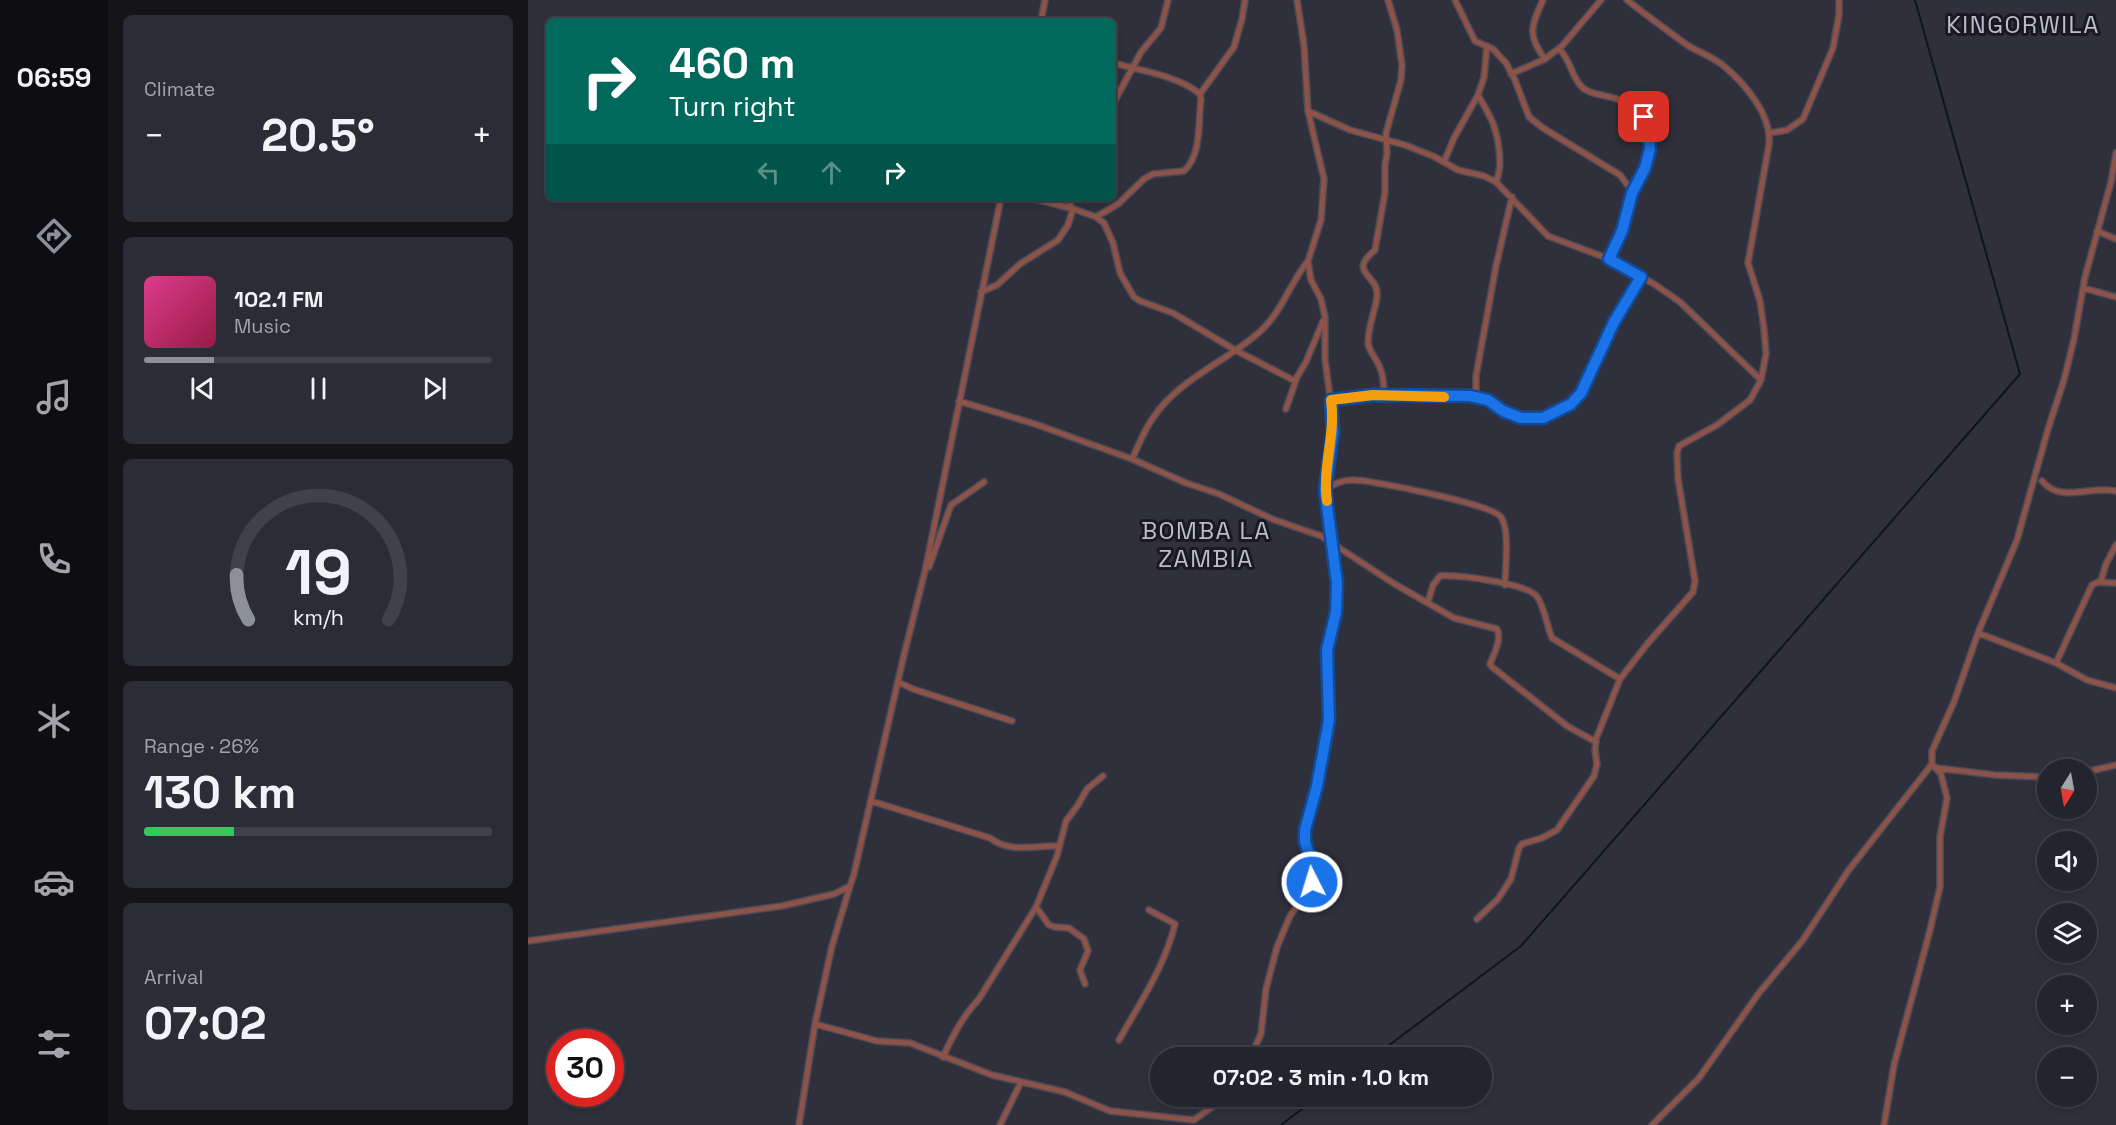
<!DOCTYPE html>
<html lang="en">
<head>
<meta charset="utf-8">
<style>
  body { margin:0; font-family:"Space Grotesk",sans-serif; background:#2c2c36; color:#f1f3f6; height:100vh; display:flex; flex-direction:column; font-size:22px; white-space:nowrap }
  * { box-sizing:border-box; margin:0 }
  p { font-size:20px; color:#a3a4aa }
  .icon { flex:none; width:33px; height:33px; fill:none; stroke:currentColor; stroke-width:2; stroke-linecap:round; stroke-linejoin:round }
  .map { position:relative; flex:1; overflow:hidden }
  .details { display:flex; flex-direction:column; gap:15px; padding:15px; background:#141419; width:420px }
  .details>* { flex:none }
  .top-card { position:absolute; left:18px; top:18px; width:570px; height:183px; border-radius:9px; box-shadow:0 3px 9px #0003,0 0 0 2px #41414a; background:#00695c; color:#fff; overflow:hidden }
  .needle { width:39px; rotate:191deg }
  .fabs { position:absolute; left:1509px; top:759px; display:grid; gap:12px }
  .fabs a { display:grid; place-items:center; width:60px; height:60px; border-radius:50%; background:#24242e; box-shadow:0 3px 9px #0003,0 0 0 2px #41414a; font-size:30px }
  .speed { position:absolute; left:18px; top:1029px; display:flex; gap:12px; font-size:30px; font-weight:700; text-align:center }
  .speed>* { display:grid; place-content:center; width:78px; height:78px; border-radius:50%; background:#24242e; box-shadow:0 3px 9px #0003,0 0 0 2px #41414a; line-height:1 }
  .speed .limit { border:9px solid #d22; background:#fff; color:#111 }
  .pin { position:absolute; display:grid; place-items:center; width:51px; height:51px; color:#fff; margin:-26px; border-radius:12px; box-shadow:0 3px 9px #0006 }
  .me { position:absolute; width:66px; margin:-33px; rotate:355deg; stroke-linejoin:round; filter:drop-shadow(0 0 4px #0008) }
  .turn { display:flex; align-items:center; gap:21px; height:126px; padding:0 24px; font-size:27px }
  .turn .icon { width:78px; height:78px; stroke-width:2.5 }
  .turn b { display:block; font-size:42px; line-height:51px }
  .lanes { display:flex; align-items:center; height:57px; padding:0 24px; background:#0003; justify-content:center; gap:30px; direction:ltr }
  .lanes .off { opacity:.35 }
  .big { font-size:45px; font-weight:600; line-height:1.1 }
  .details .tile { flex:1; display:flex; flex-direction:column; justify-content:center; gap:9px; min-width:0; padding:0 21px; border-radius:9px; background:#2c2c36 }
  .details .dial { align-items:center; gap:0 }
  .dial svg { height:156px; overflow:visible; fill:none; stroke:#41414a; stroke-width:7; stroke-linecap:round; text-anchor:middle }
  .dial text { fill:#f1f3f6; stroke:none }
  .song { display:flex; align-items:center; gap:18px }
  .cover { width:72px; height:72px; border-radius:9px; background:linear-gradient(135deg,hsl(330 70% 55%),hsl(340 70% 35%)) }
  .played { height:6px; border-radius:3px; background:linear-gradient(90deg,#8c9099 20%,#41414a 20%) }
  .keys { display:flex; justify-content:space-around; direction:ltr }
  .heat { display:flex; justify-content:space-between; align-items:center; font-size:33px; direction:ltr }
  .charge { height:9px; border-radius:4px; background:linear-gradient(90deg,#34c759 26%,#41414a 0) }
  .trip { position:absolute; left:622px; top:1047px; width:342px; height:60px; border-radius:30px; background:#24242e; box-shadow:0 3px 9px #0003,0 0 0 2px #41414a; font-weight:600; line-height:60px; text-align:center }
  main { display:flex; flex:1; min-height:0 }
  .dock { display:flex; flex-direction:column; width:108px; justify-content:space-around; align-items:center; background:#0e0e12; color:#a3a4aa }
  .dock .icon { width:42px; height:42px }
  .dock .current { color:#8c9099 }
  .dock b { font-size:27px; color:#f1f3f6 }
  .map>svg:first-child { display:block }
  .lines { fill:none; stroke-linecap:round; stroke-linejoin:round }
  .stream { stroke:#09171e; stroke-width:2 }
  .street-casing { stroke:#4b4b57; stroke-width:8 }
  .street { stroke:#8d5248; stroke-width:5 }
  .route-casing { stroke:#114b97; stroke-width:15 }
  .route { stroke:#1a73e8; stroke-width:10 }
  .slow { stroke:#f59e0b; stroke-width:10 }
  .labels { text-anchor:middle; stroke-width:6; stroke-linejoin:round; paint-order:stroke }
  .quarter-label { font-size:24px; letter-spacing:1.5px; fill:#bcbdcc; stroke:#19191f }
</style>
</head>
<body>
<main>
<nav class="dock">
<b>06:59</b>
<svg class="icon current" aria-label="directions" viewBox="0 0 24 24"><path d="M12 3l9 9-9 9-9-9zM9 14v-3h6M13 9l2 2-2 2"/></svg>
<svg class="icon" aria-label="music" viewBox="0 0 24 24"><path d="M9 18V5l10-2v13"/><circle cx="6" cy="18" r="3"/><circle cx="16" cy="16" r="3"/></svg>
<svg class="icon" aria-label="phone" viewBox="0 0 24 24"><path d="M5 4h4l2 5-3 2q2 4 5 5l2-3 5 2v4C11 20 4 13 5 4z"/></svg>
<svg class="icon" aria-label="climate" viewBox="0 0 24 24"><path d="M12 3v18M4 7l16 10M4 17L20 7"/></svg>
<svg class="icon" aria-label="car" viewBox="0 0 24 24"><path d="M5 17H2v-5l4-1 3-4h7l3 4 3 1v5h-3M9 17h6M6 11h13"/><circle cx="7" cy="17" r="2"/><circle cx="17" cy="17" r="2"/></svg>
<svg class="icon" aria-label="filters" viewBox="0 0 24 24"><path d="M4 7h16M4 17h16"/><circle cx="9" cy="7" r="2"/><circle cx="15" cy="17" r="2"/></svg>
</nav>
<section class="details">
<div class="tile"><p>Climate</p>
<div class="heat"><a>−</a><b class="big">20.5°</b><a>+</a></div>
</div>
<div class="tile">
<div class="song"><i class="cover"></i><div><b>102.1 FM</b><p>Music</p></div></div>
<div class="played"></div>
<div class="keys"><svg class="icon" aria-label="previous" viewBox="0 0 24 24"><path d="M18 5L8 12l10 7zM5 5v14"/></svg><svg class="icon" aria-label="pause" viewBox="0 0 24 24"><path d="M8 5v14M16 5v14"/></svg><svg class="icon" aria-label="next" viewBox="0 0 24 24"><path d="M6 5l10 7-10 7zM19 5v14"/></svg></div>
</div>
<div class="tile dial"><svg viewBox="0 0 100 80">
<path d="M14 69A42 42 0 1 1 86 69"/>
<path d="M14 69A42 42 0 0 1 8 46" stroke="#8c9099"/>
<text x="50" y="56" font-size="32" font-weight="700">19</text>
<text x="50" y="72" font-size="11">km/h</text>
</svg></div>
<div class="tile"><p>Range · 26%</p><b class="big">130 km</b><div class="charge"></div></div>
<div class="tile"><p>Arrival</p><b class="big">07:02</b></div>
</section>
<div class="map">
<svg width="1588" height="1125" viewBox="0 0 1588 1125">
  <rect width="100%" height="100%" fill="#30303d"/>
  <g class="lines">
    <path class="stream" d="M844 1058 993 946 1492 374 1387 0
      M753 1125 791 1096"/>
    <defs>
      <path id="street" d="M927 0 947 41 965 49 978 63 987 80 1001 117 1015 128 1092 175 1101 187 1104 193 1103 202 1088 246 1081 259
        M1015 0C1003 26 999 36 1017 59
        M513 21 517 0
        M1031 49C1043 59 1043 78 1055 88 1063 95 1077 95 1086 98 1120 108 1130 137 1117 168 1113 177 1108 185 1104 193
        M983 74 1017 59 1034 46 1073 0
        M672 94 706 47 714 19 717 0
        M950 95C962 116 968 125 971 149 972 162 973 170 968 182
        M585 104 613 52 633 28 640 0
        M780 111 822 130 877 145 905 156 930 170 956 176 968 182 1020 236 1081 259 1126 284 1152 302 1233 380
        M1242 133 1259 130 1275 119 1305 48 1311 15V0
        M916 162 926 138 950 95 956 77 959 46
        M503 198 546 209 568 217 576 223 585 243 592 273 606 297 612 301 645 313 707 350 767 381
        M541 198 543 209
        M568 217 590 204 616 179 625 174 656 171C674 155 670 121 673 99L672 94C651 76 611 70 585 63
        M1569 231 1588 239
        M1555 288 1588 297
        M453 292 469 285 492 264 530 240 540 225 545 209
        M857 395C855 386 856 377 852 368 849 359 841 352 840 343 840 327 847 311 849 297 852 274 818 274 847 250L857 192V165L859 154 858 133 873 80 874 65 869 30 860 0
        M948 397V376L968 266 984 197
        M803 400 845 395 942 396 960 401 975 411 993 418 1004 419 1015 418 1043 404 1053 393 1086 322 1113 277
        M431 401 507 424 604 459 658 483 691 494 744 519 793 536 865 583 926 618 969 629C974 640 966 653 962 664L964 667 1039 726 1068 742
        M758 409 769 377 778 362 795 321
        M604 459C611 445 616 430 625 418 649 381 695 363 728 335 754 314 761 284 780 261
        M1514 481C1533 504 1563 485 1588 491
        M797 490C806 484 815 479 827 480 847 481 963 504 973 517 982 530 977 568 977 585
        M401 567 423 505 456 482
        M1573 581 1578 564 1588 545
        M900 602 905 585 912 576C930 575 1002 583 1010 598 1017 610 1019 626 1024 638L1092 679
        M1450 633 1528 663 1559 680 1588 688
        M1528 663 1564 585 1570 582 1588 583
        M370 682 385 689 484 721
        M1409 768 1467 775 1520 777
        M1558 772 1588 765
        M343 801 462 838C483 854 508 845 531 846
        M508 907 521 925 527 927 541 928 556 939 560 951 552 970 557 984
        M949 919 970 899 983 879 991 848 994 844 1014 838 1029 830 1066 776 1069 764 1067 750 1068 739 1092 679 1120 643 1165 592 1167 581 1150 479 1149 453 1151 446 1189 425 1222 400 1233 380 1238 354 1236 329 1232 301 1220 263 1241 144C1244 115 1217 84 1196 66 1185 57 1171 52 1159 45 1139 30 1119 16 1099 0
        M0 941 254 906 306 894 322 886 326 874 375 659 397 571 473 198
        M287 1024 349 1041 382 1043 464 1075 537 1092 582 1111 666 1120 684 1107 694 1096
        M591 1040C612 1003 637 966 647 924L621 910
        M415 1057C425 1035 435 1016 451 999L508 907 529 856 538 821 550 805 559 789 575 776
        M722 1058 733 1034 738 989 749 947 762 916 774 899 784 882 785 866 777 842V830L789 786 801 720 799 650 808 612 809 583 797 490 805 419 797 359V317L793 299 783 280 780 261 793 220 796 179 780 111 776 45 769 0
        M271 1125 287 1024 304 946 322 886
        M472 1125 493 1082
        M1124 1125 1171 1078 1231 993 1275 940 1320 871 1404 764V751L1426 702 1450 633 1489 540 1520 429 1536 380 1546 339 1557 277 1583 182 1588 153
        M1356 1125 1366 1065 1401 934 1412 887V837L1419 798 1413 774 1404 764"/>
    </defs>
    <use href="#street" class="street-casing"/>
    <use href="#street" class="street"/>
  </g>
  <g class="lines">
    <defs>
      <path id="route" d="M784 882 785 866 777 842V830L789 786 801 720 799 650 808 612 809 583 797 490 805 432 803 400 845 395 942 396 960 400 975 411 993 418H1015L1043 404 1053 393 1086 322 1113 277 1081 259 1094 231 1104 193 1117 168 1122 149 1120 123 1116 117"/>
    </defs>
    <use href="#route" class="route-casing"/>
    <use href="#route" class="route"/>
    <path class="slow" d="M799 501C794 467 808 434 803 400L845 395 916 397"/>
  </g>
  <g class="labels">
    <g class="quarter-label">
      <text x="1495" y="33">KINGORWILA</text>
      <text x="678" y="539">BOMBA LA<tspan x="678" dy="28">ZAMBIA</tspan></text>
    </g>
  </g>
</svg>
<div class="fabs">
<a><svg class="needle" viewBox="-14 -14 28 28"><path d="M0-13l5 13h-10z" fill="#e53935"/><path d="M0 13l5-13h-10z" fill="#a3a4aa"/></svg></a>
<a><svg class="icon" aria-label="sound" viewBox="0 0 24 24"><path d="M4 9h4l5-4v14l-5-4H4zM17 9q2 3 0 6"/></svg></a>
<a><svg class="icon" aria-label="layers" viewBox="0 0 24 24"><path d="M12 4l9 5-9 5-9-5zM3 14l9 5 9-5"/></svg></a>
<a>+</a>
<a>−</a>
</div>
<div class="speed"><div class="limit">30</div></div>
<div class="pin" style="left:1116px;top:117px;background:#d93025"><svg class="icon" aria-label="arrive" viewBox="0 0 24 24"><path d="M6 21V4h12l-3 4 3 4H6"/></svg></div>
<svg class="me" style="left:784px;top:882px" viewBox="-20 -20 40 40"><circle r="17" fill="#1a73e8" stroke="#fff" stroke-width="3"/><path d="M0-11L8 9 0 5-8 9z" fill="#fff"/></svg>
<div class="trip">07:02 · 3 min · 1.0 km</div>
<div class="top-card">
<div class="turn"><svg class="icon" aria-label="right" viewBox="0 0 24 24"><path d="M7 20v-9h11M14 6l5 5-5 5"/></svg><div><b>460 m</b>Turn right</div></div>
<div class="lanes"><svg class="icon off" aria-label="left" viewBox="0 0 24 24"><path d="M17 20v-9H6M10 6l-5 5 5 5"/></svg><svg class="icon off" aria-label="ahead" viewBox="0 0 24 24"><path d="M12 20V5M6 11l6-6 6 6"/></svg><svg class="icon" aria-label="right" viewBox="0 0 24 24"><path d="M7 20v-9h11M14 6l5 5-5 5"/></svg></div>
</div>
</div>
</main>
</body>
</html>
